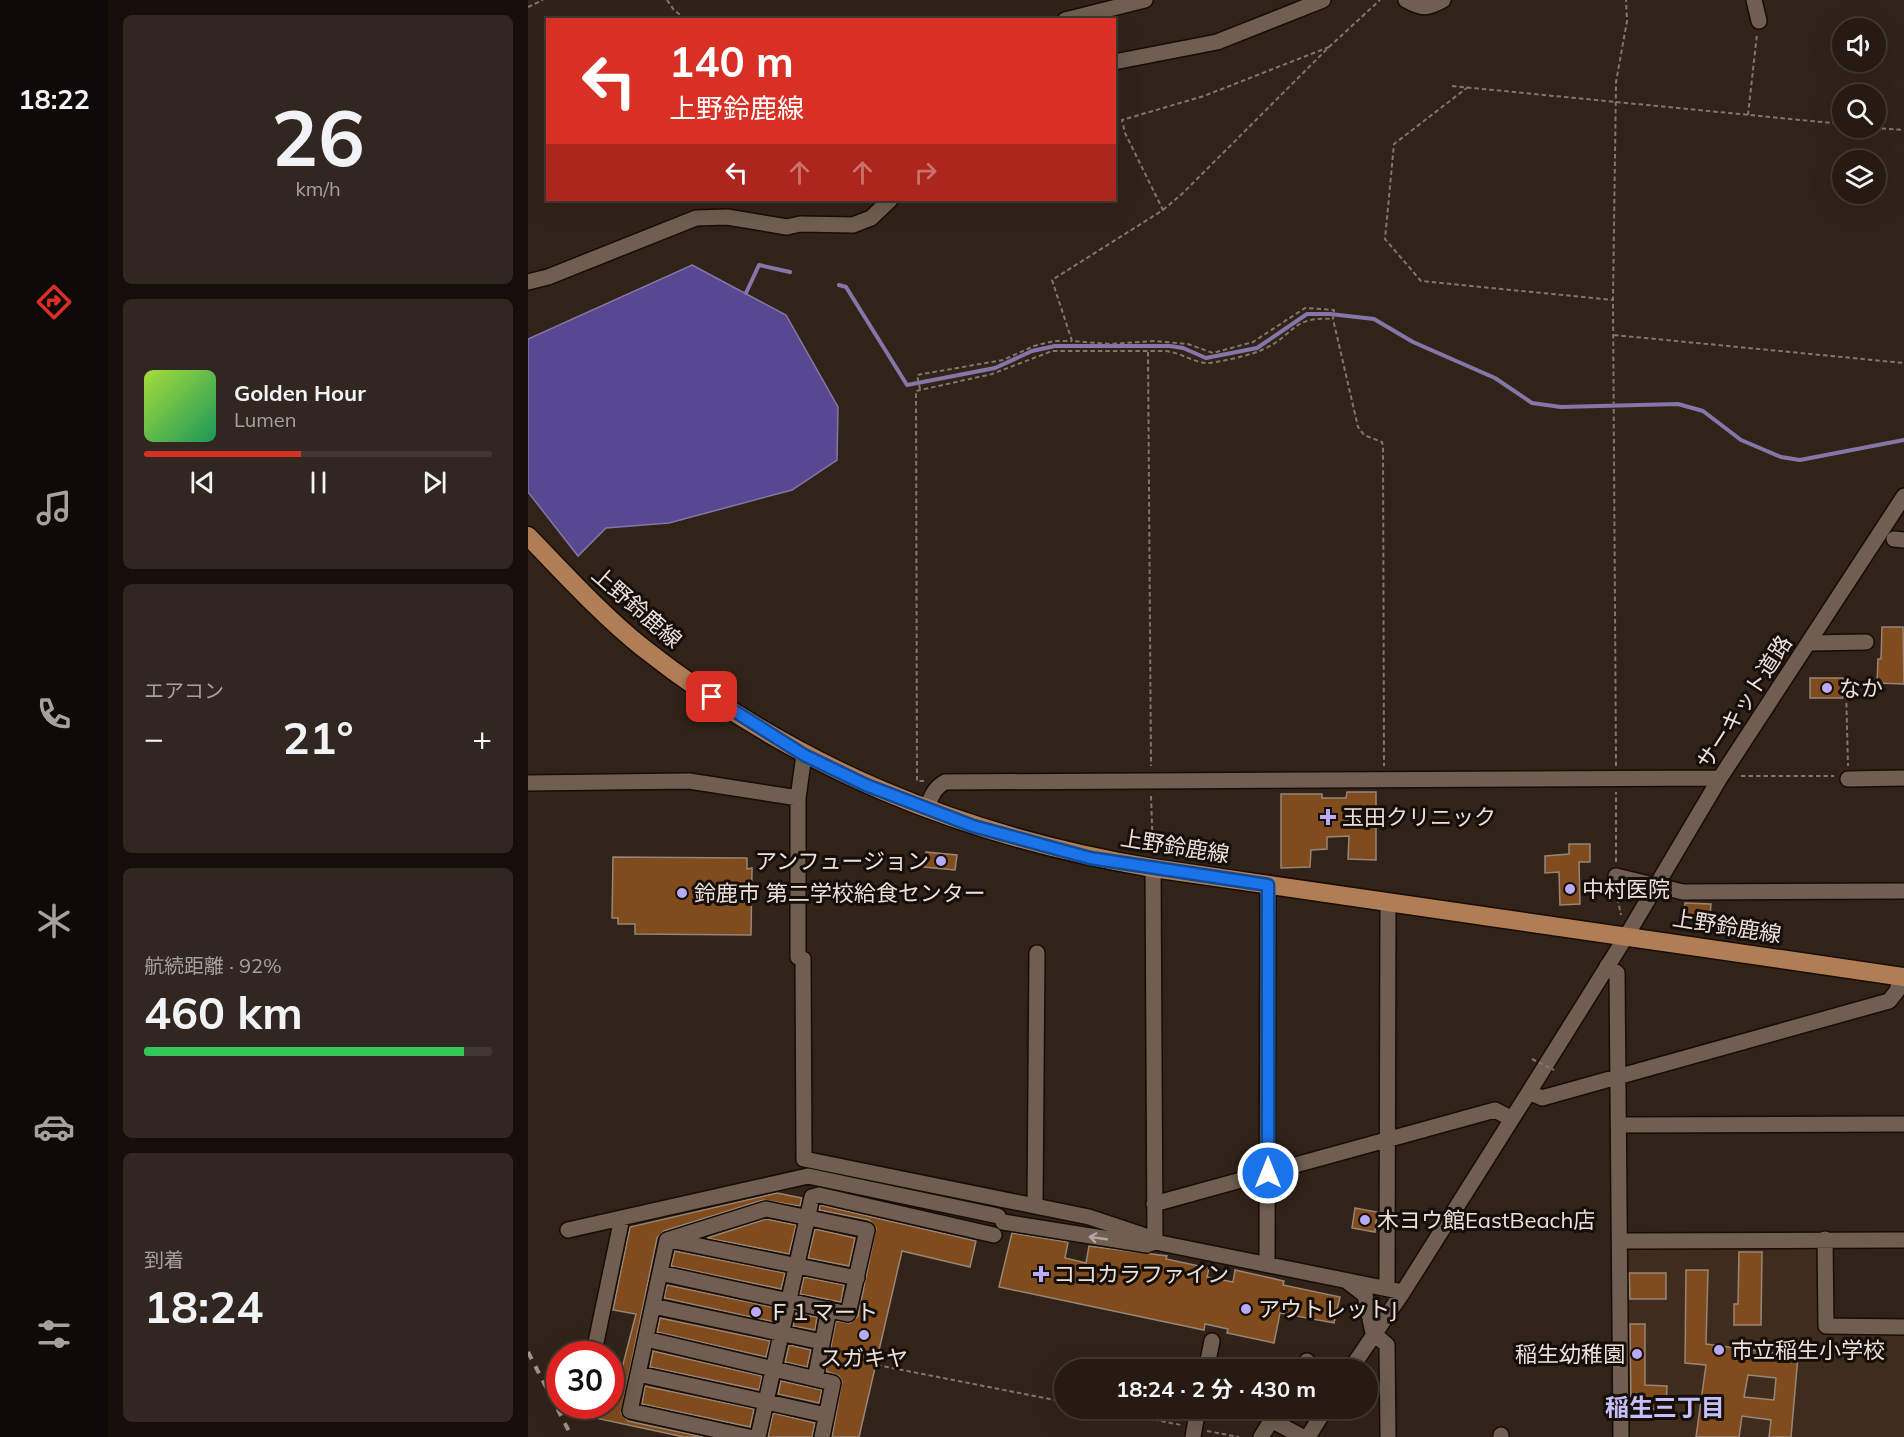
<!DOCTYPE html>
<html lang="ja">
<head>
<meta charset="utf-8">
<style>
  body { margin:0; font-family:Mulish,"Noto Sans JP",sans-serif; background:#322720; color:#f1f3f6; height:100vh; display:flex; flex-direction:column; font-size:22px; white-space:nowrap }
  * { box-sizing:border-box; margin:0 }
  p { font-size:20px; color:#a4a19f }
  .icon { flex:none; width:33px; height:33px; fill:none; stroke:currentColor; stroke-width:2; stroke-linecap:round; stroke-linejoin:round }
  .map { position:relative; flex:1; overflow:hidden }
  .drawer { display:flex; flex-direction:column; gap:15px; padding:15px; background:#150e0a; width:420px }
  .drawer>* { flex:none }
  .hud { position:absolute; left:18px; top:18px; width:570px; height:183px; border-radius:0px; box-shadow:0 6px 24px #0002,0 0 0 2px #423832; background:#d93025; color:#fff; overflow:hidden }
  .buttons { position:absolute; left:1304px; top:18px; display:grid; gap:12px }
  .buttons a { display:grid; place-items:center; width:54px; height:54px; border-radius:50%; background:#261a12; box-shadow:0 6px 24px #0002,0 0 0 2px #423832; font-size:30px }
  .speed { position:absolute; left:18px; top:1341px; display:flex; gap:12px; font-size:30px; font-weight:700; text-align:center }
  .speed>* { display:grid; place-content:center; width:78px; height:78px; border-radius:50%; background:#261a12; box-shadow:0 6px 24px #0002,0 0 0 2px #423832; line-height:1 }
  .speed .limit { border:9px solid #d22; background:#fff; color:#111 }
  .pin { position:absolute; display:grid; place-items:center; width:51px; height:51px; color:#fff; margin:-26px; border-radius:12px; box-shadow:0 3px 9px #0006 }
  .me { position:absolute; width:66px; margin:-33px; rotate:0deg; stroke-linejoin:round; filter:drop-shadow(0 0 4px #0008) }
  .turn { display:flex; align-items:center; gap:21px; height:126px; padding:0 24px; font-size:27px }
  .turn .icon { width:78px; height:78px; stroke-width:2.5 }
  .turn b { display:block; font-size:42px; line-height:51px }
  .lanes { display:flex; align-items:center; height:57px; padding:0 24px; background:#0003; justify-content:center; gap:30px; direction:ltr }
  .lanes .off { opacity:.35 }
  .big { font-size:45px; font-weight:700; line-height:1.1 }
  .drawer .tile { flex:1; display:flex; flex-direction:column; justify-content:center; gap:9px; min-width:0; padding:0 21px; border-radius:9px; background:#322720 }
  .drawer .dial { align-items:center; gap:0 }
  .dial b { font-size:78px; line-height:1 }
  .song { display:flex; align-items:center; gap:18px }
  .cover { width:72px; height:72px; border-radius:9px; background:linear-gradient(135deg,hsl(80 70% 55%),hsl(150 70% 35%)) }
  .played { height:6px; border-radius:3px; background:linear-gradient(90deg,#d93025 45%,#423832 45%) }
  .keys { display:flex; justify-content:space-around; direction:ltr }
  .heat { display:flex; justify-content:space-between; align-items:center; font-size:33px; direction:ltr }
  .charge { height:9px; border-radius:4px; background:linear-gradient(90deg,#34c759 92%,#423832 0) }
  .trip { position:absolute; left:526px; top:1359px; width:324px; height:60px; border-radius:30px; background:#261a12; box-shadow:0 6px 24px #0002,0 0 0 2px #423832; font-weight:700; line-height:60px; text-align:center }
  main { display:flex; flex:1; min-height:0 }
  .tabs { display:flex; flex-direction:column; width:108px; justify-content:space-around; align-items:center; background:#0f0a07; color:#a4a19f }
  .tabs .icon { width:42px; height:42px }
  .tabs .active { color:#d93025 }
  .tabs b { font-size:27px; color:#f1f3f6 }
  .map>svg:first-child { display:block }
  .built { fill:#402c1d }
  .water { fill:#584892; stroke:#8476a8; stroke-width:1.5 }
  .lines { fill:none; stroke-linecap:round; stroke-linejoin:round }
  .stream { stroke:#8476a8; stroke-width:4 }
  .building { fill:#804c1d; stroke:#978578; stroke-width:1.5; fill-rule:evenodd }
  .minor-casing { stroke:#190c04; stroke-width:18 }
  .major-casing { stroke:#190c04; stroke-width:21 }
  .path { stroke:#82766c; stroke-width:2; stroke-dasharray:4.5 3; stroke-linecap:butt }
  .minor { stroke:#6f5e51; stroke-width:15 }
  .major { stroke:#b07e56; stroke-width:18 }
  .rail { stroke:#9f938a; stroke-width:4; stroke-dasharray:8 8; stroke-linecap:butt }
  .path-bridge { stroke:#82766c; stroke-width:2; stroke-dasharray:4.5 3; stroke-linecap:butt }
  .oneway { stroke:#b3a69c }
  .route-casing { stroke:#114b97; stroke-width:15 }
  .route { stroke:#1a73e8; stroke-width:10 }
  .poi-dot { fill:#b7abf8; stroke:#150e09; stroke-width:2 }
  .labels { text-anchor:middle; stroke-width:6; stroke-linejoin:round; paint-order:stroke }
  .street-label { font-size:22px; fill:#ebe1da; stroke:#150e09 }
  .poi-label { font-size:22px; fill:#ebe1da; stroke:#150e09; text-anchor:start }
  .neighbourhood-label { font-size:24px; font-weight:bold; fill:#c7bff9; stroke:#150e09 }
</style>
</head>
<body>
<main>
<nav class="tabs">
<b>18:22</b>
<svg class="icon active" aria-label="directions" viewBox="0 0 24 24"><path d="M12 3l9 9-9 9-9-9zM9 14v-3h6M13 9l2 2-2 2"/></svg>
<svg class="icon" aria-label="music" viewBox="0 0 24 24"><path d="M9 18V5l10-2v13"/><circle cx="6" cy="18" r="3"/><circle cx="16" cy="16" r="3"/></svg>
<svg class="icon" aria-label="phone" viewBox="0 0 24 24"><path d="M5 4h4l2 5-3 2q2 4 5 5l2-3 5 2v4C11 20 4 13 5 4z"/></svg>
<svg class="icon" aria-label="climate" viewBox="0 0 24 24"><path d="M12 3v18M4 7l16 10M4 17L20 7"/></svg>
<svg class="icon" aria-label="car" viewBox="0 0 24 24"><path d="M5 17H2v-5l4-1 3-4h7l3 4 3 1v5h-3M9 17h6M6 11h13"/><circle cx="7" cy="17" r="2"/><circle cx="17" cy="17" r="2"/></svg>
<svg class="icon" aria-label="filters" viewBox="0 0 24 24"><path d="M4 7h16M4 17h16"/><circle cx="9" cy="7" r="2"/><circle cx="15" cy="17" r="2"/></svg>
</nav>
<section class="drawer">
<div class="tile dial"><b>26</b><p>km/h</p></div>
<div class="tile">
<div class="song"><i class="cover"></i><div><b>Golden Hour</b><p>Lumen</p></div></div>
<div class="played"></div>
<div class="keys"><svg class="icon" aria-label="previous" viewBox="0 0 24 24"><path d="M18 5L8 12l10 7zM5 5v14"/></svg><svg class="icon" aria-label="pause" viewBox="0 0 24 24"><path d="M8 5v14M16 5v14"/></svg><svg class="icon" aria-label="next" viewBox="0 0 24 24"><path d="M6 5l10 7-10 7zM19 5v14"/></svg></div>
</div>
<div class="tile"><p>エアコン</p>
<div class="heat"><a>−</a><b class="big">21°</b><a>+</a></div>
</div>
<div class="tile"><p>航続距離 · 92%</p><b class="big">460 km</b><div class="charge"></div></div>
<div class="tile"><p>到着</p><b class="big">18:24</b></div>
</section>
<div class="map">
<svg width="1376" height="1437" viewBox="0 0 1376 1437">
  <rect width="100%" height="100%" fill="#322318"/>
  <path class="built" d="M1097 1244 1293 1245 1294 1330H1376V1437H1096Z"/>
  <path class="water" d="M164 265 258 315 310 407 309 460 264 490 141 523 78 528 50 556 0 492V339Z"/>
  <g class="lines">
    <path class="stream" d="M311 285 318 287 379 385 467 368 504 351 527 346H642L655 348 678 358 729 348 779 314H802L846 319 885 342 967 378 1004 403 1033 407 1150 404 1175 411 1213 440 1253 457 1272 460 1376 440
      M218 293 231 265 262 272"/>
  </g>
  <path class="building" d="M1354 627H1375L1376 684 1349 683 1350 659H1353Z
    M1282 678H1315V698H1282Z
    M819 792H848V860L820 859 821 836 799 837V849L783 850 782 867 753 868V794H794V798H818Z
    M1041 844H1062V862H1051L1052 904 1032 905 1031 872 1017 873V856L1041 854Z
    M398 852 429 855 427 870 396 867Z
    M85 857 219 858V869L224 868 223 935 107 934V924H90V918H84Z
    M1157 903 1183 904 1182 917 1156 916Z
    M249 1193 274 1198 272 1206 235 1200 136 1231 129 1238 93 1413 100 1421 175 1437H156L58 1416V1406H82V1379L91 1380 108 1314 85 1310 102 1227Z
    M292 1205 448 1241 442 1267 374 1251 331 1437H304L314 1381 311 1376 298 1371 308 1321 322 1323 330 1316 348 1228 341 1220 291 1210Z
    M827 1208 849 1212 847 1232 824 1228Z
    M238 1219 268 1225 261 1254 179 1238Z
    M287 1229 327 1238 321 1266 280 1258Z
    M484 1233 540 1242 537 1258 558 1263 561 1246 639 1256 638 1259 681 1268 679 1277 705 1282 707 1270 756 1281 755 1285 812 1297 806 1323 752 1313 746 1343 699 1333 700 1329 677 1324 676 1330 471 1287Z
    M147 1251 257 1273 253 1289 143 1266Z
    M1211 1252H1234L1233 1325H1206V1304H1210Z
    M1158 1270H1180L1178 1344 1270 1356 1263 1437H1241L1243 1420 1214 1416 1211 1437H1168L1178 1365 1157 1363ZM1220 1375 1248 1378 1246 1400 1216 1397Z
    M1101 1273H1138V1299H1102Z
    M276 1277 316 1285 313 1302 272 1294Z
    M139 1285 249 1308 246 1322 136 1298Z
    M268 1313 289 1317 287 1330 265 1326Z
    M132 1318 242 1341 238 1357 129 1332Z
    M1102 1324H1117V1385L1139 1386 1138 1409H1103Z
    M261 1345 283 1350 279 1367 257 1362Z
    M125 1351 234 1376 231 1390 122 1367Z
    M253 1381 294 1390 291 1403 250 1394Z
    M117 1386 226 1409 222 1427 114 1404Z
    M245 1413 287 1423 284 1437H240Z"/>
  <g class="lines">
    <defs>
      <path id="minor" d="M878 0C894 9 899 9 915 0
        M1226 0 1231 21
        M537 20 617 0
        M586 62 689 42 795 0
        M0 282 20 277 168 218 199 217 259 227 272 224 325 225 343 218 362 200
        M1366 539 1376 540
        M1281 643 1338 642
        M1320 779 1376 778
        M0 783 161 781 270 798 276 755
        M270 798V957L275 959 276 1159 561 1217 615 1235 627 1242 875 1292
        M399 810C402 798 406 788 417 782L1192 778
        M625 868 627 1242
        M1088 876 1155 892 1376 891
        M1079 966 1089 973 1093 1437
        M1001 1092 1014 1098 1361 1001 1369 991 1373 977
        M1091 1125 1376 1124
        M626 1204 967 1110 984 1119
        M507 1206 509 953
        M475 1222 619 1245 624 1243
        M40 1230 280 1176 470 1216
        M1297 1239 1298 1326 1376 1327
        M139 1240 102 1411 221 1437
        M142 1240 329 1278
        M1093 1241 1376 1240
        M739 1264 740 885
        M132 1273 320 1314 339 1230 238 1209 139 1240
        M820 1282 837 1295 845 1333 859 1345 860 1437
        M859 1288 860 902
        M125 1306 294 1342
        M118 1339 305 1383 294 1437
        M67 1347 94 1218
        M678 1370 684 1341
        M774 1370 779 1361
        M822 1370 875 1292 1001 1092 1099 935 1192 778 1376 496
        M110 1374 298 1415
        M287 1379 301 1309
        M743 1420 775 1437
        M230 1437 284 1197 291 1195 466 1235
        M665 1437 670 1408
        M733 1437 751 1408
        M780 1437 798 1408
        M973 1437V1435"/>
      <path id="major" d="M0 536C37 574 73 614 114 647 267 768 434 836 625 868L1376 977"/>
    </defs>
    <use href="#minor" class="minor-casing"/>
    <use href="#major" class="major-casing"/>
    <path class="path" d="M139 0 146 10 159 20
      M0 7 15 0
      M801 47 676 96 594 120 597 133 635 210 524 280 544 341 582 344 626 341 660 344 685 353 725 342 777 308 806 310 805 319 830 427 836 435 854 442 855 447 856 766
      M924 86 1314 124
      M940 87 866 144 857 239 893 281 1085 300
      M1220 115 1229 34
      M1346 128 1376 130
      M635 210 655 193 801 47 852 0
      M1086 335 1376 363
      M620 352 623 766
      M392 389 389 375 475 360 506 346 526 341H544
      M1318 688 1320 766
      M1088 766 1085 300 1088 82 1099 21 1098 0
      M1213 776H1306
      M396 781H389L388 391 464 374 524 351H638C654 353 668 364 682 363 696 361 724 355 736 349 767 335 763 316 805 319
      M623 796 625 853
      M1088 862V792
      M1088 891 1093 915
      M349 1365 537 1402
      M567 1408 653 1425
      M679 1431 711 1437"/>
    <use href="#minor" class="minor"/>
    <use href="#major" class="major"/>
    <path class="rail" d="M0 1352 44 1437"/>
    <path class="path-bridge" d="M1004 1059 1026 1070"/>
  </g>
  <defs><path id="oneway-shaft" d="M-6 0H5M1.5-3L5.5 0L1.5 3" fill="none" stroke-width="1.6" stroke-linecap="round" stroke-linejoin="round" transform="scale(1.5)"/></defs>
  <use class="oneway" href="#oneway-shaft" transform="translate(570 1238) rotate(-172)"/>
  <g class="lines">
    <defs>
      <path id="route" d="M184 697 276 755 338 785 445 826 562 858 740 885V1173"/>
    </defs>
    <use href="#route" class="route-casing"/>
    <use href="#route" class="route"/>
  </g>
  <g class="poi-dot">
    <circle cx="1299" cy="688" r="6"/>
    <path d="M797 808h6v6h6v6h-6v6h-6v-6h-6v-6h6z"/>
    <circle cx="413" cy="861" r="6"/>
    <circle cx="1042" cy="889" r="6"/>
    <circle cx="154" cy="893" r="6"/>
    <circle cx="837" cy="1220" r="6"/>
    <path d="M510 1265h6v6h6v6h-6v6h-6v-6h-6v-6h6z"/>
    <circle cx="718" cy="1309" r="6"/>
    <circle cx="228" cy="1312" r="6"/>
    <circle cx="336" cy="1335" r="6"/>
    <circle cx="1191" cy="1350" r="6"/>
    <circle cx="1109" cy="1354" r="6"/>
  </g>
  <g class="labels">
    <g class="street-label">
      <text transform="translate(109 607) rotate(41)" y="8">上野鈴鹿線</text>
      <text transform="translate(1216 702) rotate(-57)" y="8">サーキット道路</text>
      <text transform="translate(647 846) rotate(9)" y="8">上野鈴鹿線</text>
      <text transform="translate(1199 926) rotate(9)" y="8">上野鈴鹿線</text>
    </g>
    <g class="poi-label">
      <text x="1311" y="696">なか</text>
      <text x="814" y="825">玉田クリニック</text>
      <text x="401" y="869" text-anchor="end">アンフュージョン</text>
      <text x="1054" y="897">中村医院</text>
      <text x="166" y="901">鈴鹿市 第二学校給食センター</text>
      <text x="849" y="1228">木ヨウ館EastBeach店</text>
      <text x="525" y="1282">ココカラファイン</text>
      <text x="730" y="1317">アウトレットJ</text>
      <text x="240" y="1320">Ｆ１マート</text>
      <text x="1203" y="1358">市立稲生小学校</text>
      <text x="1097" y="1362" text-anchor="end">稲生幼稚園</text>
      <text x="336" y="1366" text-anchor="middle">スガキヤ</text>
    </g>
    <g class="neighbourhood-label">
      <text x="1137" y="1416">稲生三丁目</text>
    </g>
  </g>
</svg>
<div class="buttons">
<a><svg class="icon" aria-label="sound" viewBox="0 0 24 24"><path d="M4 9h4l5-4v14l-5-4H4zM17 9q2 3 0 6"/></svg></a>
<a><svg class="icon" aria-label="search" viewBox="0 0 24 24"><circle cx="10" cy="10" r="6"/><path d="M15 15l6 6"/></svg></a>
<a><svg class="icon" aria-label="layers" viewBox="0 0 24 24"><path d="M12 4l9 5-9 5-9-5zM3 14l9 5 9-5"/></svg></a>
</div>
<div class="speed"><div class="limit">30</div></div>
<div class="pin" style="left:184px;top:697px;background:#d93025"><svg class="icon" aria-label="arrive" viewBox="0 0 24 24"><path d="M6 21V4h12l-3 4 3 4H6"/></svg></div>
<svg class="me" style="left:740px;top:1173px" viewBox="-20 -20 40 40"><circle r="17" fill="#1a73e8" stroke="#fff" stroke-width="3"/><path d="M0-11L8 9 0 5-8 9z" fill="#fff"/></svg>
<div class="trip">18:24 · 2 分 · 430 m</div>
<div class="hud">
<div class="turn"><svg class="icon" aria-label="left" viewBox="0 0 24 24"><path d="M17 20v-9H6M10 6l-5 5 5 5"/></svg><div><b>140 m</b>上野鈴鹿線</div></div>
<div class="lanes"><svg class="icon" aria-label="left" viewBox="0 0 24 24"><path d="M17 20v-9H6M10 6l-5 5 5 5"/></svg><svg class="icon off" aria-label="ahead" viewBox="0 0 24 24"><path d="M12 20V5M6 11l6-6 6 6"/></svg><svg class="icon off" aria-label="ahead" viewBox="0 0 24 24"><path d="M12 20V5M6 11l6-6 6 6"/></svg><svg class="icon off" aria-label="right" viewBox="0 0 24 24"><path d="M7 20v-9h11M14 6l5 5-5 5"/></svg></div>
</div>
</div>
</main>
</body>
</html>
